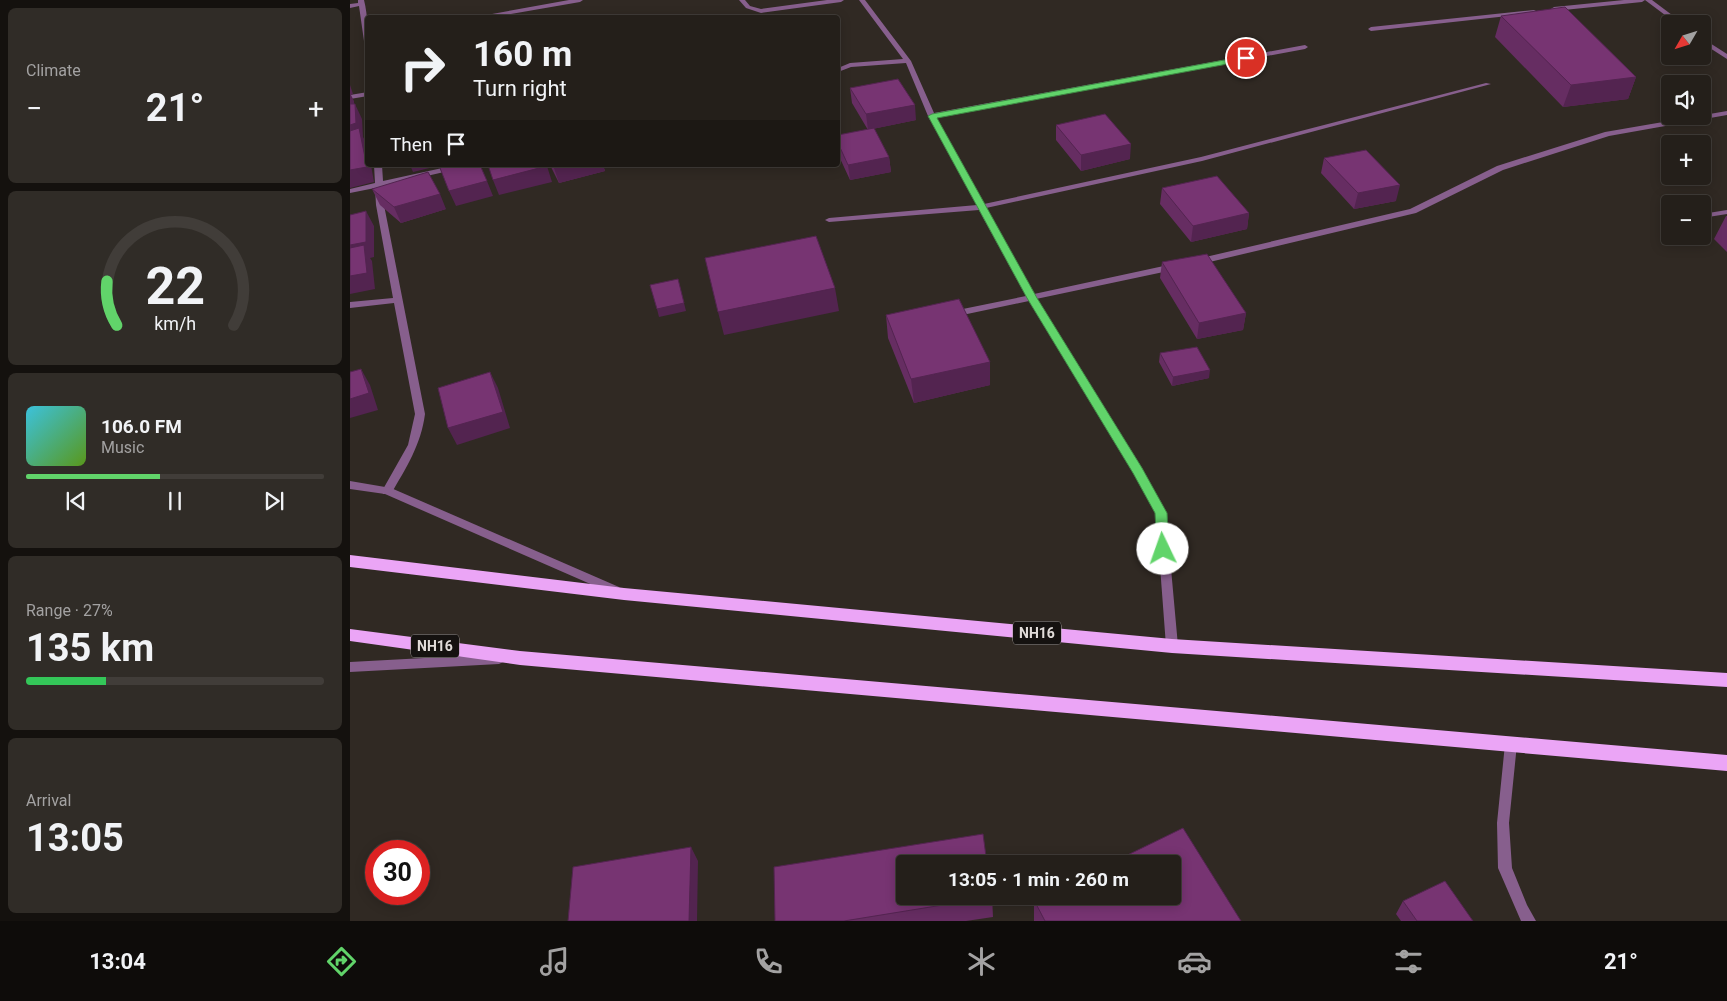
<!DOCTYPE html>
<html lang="en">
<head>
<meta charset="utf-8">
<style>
  body { margin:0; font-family:Roboto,sans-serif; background:#302c27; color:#f1f3f6; height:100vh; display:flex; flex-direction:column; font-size:19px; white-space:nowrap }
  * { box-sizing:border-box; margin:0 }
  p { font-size:16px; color:#a3a2a2 }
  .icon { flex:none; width:28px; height:28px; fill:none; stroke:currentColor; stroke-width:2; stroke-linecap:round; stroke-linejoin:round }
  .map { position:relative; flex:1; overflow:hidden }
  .side { display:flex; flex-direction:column; gap:8px; padding:8px; background:#14110e; width:350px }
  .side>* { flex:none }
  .banner { position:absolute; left:15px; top:15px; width:475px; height:152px; border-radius:5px; box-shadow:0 2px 12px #0003,0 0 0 1px #413d39; background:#241f1a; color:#f1f3f6; overflow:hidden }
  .needle { width:32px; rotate:231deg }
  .buttons { position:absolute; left:1311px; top:15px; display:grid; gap:10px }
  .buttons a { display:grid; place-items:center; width:50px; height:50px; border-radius:5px; background:#241f1a; box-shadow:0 2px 12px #0003,0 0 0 1px #413d39; font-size:25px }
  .speed { position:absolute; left:15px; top:840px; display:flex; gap:10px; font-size:25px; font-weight:700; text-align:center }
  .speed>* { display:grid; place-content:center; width:65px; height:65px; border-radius:50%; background:#241f1a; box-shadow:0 2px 12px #0003,0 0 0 1px #413d39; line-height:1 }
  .speed .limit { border:8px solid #d22; background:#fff; color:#111 }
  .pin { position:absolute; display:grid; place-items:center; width:42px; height:42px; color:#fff; margin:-21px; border:2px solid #fff; border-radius:50%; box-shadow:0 1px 5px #0007 }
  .me { position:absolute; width:55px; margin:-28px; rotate:357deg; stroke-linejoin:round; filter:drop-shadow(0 0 4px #0008) }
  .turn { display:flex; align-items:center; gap:18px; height:105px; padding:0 25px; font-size:22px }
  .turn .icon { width:65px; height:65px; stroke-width:2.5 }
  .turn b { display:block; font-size:35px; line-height:42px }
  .then { display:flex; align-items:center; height:48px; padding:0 25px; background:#0003; gap:10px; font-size:19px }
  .big { font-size:38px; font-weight:700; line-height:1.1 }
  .side .card { flex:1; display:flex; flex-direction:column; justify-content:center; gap:8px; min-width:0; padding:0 18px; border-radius:8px; background:#302c27 }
  .side .dial { align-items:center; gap:0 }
  .dial svg { height:130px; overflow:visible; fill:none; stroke:#413d39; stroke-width:7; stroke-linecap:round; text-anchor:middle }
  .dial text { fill:#f1f3f6; stroke:none }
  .song { display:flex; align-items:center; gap:15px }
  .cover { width:60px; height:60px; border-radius:8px; background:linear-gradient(135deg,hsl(190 70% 55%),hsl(90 70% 35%)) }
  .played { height:5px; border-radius:2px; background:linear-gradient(90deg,#61d46a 45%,#413d39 45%) }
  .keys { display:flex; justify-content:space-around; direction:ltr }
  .heat { display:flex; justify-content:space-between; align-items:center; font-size:28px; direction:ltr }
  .charge { height:8px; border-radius:4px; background:linear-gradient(90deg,#34c759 27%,#413d39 0) }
  .trip { position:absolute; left:546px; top:855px; width:285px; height:50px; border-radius:5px; background:#241f1a; box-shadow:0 2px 12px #0003,0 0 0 1px #413d39; font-weight:700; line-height:50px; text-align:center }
  .menu { display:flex; height:80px; justify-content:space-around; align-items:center; background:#0e0c0a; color:#a3a2a2 }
  .menu .icon { width:35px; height:35px }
  .menu .current { color:#61d46a }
  .menu b { font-size:22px; color:#f1f3f6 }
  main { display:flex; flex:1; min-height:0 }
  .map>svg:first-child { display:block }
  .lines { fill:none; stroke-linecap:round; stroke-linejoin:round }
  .minor { fill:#875f8d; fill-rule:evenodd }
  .tertiary { fill:#875f8d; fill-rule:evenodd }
  .trunk { fill:#eba5f6; fill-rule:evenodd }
  .wall { fill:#662d62 }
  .shaded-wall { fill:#532450 }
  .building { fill:#773472; stroke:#532450 }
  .route { fill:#61d46a; stroke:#3f8a45 }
  .labels { text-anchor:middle; stroke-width:5; stroke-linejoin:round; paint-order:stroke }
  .shield { fill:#151210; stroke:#a49f9d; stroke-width:1 }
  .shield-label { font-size:14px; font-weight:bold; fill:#e1dcd9 }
</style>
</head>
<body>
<main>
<section class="side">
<div class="card"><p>Climate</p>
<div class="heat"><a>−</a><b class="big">21°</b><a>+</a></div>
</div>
<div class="card dial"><svg viewBox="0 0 100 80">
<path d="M14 69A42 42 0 1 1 86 69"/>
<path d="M14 69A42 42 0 0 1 8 42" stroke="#61d46a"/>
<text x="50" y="56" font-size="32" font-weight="700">22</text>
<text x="50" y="72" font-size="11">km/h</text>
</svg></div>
<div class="card">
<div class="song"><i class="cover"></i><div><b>106.0 FM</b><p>Music</p></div></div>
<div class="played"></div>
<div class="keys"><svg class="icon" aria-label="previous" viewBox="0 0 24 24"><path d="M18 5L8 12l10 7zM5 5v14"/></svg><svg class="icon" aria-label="pause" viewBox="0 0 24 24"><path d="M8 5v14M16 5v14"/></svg><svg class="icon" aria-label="next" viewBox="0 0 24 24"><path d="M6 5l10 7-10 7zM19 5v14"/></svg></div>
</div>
<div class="card"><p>Range · 27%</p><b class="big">135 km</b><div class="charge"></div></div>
<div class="card"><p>Arrival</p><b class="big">13:05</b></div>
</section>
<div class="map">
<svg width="1377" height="921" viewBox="0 0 1377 921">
  <rect width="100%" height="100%" fill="#302923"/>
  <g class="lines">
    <path class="minor" d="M8 0H14C18 16 18 33 18 50L15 48 9 6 0 8V4L8 3Z
      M219 0H233L230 2 137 18H120Z
      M389 0H395L400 6 411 9 477 0H494L491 2 411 13 396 8Z
      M509 0H515L561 61 584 113 955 45 958 47 955 49 586 117 634 204 851 157 1136 83 1141 84 852 161 636 208 684 294 823 264 827 267 823 270 686 299 792 468 816 513 828 646 826 649 822 651 818 649 816 646 806 513 784 473 679 301 603 317 599 314 603 311 676 296 629 210 479 222 475 220 479 218 627 205 578 116 556 63 501 67 488 72V68L500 63 553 59Z
      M1274 0H1302L1334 24H1327L1295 0 1292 2 1204 11 1201 9 1204 7Z
      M1184 10 1186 11V13L1021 31 1018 29 1021 27Z
      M1352 38 1377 54V59L1352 43Z
      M18 92V96L0 99V95Z
      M1377 111V115L1259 136 1153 170 1066 213 847 265 843 262 847 259 1060 209 1147 166 1255 132Z
      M18 138V142L0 146V142Z
      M24 165H32L33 181 106 165H120L116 167 33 186 34 205 75 414C71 445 56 468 41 494H33L32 491 58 445 65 414 44 303 0 308V302L43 298 26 205 25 188 0 193V189L25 183Z
      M1377 210V214L1352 218V214Z
      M1161 739 1165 740 1167 744 1159 823 1162 868 1177 905 1186 921H1171L1148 868 1147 823 1155 744 1157 740Z"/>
    <path class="tertiary" d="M0 481 41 488 269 587 271 590 269 593 265 594 261 593 35 494 0 489Z
      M149 654 153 656 155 659 153 662 149 664 0 672V662Z"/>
    <path class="trunk" d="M0 555 274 588 822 639 1377 673V687L822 653 274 600 0 567Z
      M0 629 170 651 1377 755V771L170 665 0 641Z"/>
  </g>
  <path class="wall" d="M1151 16 1286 77 1278 99 1213 107 1145 37Z
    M500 88 566 120 522 129 539 157 541 172 500 180 488 154V135L518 130 502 103Z
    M706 125 780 159 731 171 706 140Z
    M974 158 1046 201 1004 209 971 173Z
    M200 165H253L255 171 209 183Z
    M812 188 899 213 897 229 841 242 810 204Z
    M22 189 96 209 51 223 30 205Z
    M1376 216H1377V252L1364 239Z
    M812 262 896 313 893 330 847 339 810 278Z
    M536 315 640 385 564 403 538 338Z
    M810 353 859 378 822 386 809 362Z
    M642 896 643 917 616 921H425Z
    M684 900 891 921H684Z
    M1053 901 1123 921H1051L1046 914Z"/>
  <path class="shaded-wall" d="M1286 77 1278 99 1213 107 1221 85Z
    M0 85 3 94 1 95 4 101V119L0 110Z
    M5 104 12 119 13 137 17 144 18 149V165H21L24 182 0 188V125Z
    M565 105 566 120 518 130 516 114Z
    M781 144 780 159 731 171V155Z
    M539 157 541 172 500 180 498 165Z
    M60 165H92L63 172Z
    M214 165H253L255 171 209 183 204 168Z
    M197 166 202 182 149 195 143 180Z
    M137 181 143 196 106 206 99 191Z
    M1050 185 1046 201 1004 209 1008 193Z
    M90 194 96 209 51 223 44 207Z
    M16 211 24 226V257L20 258 22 261 25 289 0 294V245Z
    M899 213 897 229 841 242 843 226Z
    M328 279 336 311 309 317 307 309Z
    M485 288 489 311 374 335 368 312Z
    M896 313 893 330 847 339 849 323Z
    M640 362V385L564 403 561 379Z
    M11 369 20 385 28 410 0 418V399Z
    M860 370 859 378 822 386 823 377Z
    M140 372 148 388 160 428 107 445 98 428Z
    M341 847 348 861 347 921H339Z"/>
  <path class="building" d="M1215 7 1286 77 1221 85 1151 16Z
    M548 79 565 105 516 114 500 88Z
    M0 104H5L6 123 0 125Z
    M755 114 781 144 731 155 706 125Z
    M9 128 17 167 0 170V131Z
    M524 128 539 157 498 165 488 143V135Z
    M1016 150 1050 185 1008 193 974 158Z
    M100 165H117L118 166 122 165H130L137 181 99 191 90 168Z
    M138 165H196L197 166 143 180Z
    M202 165H214L204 168Z
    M78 172 90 194 44 207 22 189Z
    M867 176 899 213 843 226 812 188Z
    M16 211V242L0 245V215Z
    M466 236 485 288 368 312 355 258Z
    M14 245 17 273 0 276V248Z
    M857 254 896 313 849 323 812 262Z
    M328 279 334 303 307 309 300 285Z
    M609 299 640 362 561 379 536 315Z
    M847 347 860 370 823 377 810 353Z
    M11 369 19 393 0 399V372Z
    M140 372 153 412 98 428 88 388Z
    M833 828 891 921H695L684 900 691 896H822V864H759Z
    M633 834 637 864H555V896H642V897L494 921H425L424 867Z
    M341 847 339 921H218L223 867Z
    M1095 881 1123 921H1067L1053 901Z"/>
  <path class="route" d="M896 56 900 58 899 60 587 118 687 298 792 468 817 513 819 549 817 552H808L807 549 805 513 783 473 677 298 578 116 582 114Z"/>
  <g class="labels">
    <g class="shield">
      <rect x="663" y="621.5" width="48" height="23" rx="4"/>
      <rect x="61" y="634.5" width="48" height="23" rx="4"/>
    </g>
    <g class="shield-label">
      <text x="687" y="638">NH16</text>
      <text x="85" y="651">NH16</text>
    </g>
  </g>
</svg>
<div class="buttons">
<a><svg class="needle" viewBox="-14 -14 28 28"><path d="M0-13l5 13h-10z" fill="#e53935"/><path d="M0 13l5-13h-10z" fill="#a3a2a2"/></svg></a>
<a><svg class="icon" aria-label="sound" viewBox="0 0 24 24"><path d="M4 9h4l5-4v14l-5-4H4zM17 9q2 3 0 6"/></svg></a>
<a>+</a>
<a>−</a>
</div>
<div class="speed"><div class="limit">30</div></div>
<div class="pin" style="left:896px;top:58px;background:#d93025"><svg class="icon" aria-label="arrive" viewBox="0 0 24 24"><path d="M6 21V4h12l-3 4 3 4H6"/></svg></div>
<svg class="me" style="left:813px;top:549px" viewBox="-20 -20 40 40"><circle r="19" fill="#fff"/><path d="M0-13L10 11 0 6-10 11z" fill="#61d46a"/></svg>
<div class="trip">13:05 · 1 min · 260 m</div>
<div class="banner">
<div class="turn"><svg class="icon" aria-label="right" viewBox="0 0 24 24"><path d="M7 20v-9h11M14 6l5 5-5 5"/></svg><div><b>160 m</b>Turn right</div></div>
<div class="then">Then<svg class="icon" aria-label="arrive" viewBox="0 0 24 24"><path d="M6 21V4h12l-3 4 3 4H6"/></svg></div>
</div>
</div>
</main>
<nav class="menu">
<b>13:04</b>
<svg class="icon current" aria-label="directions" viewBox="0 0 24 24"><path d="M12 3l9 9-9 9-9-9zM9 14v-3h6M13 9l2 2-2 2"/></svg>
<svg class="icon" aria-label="music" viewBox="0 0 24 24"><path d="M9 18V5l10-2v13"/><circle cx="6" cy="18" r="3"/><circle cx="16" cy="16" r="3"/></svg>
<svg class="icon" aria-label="phone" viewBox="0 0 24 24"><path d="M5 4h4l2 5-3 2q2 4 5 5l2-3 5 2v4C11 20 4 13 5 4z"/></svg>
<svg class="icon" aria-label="climate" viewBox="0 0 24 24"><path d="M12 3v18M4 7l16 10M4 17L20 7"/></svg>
<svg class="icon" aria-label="car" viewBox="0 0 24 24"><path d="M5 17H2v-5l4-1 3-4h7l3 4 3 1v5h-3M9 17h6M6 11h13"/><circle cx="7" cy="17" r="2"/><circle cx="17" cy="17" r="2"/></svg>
<svg class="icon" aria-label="filters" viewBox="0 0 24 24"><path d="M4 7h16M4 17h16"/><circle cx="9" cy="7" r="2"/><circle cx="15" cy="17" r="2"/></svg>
<b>21°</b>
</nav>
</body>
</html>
